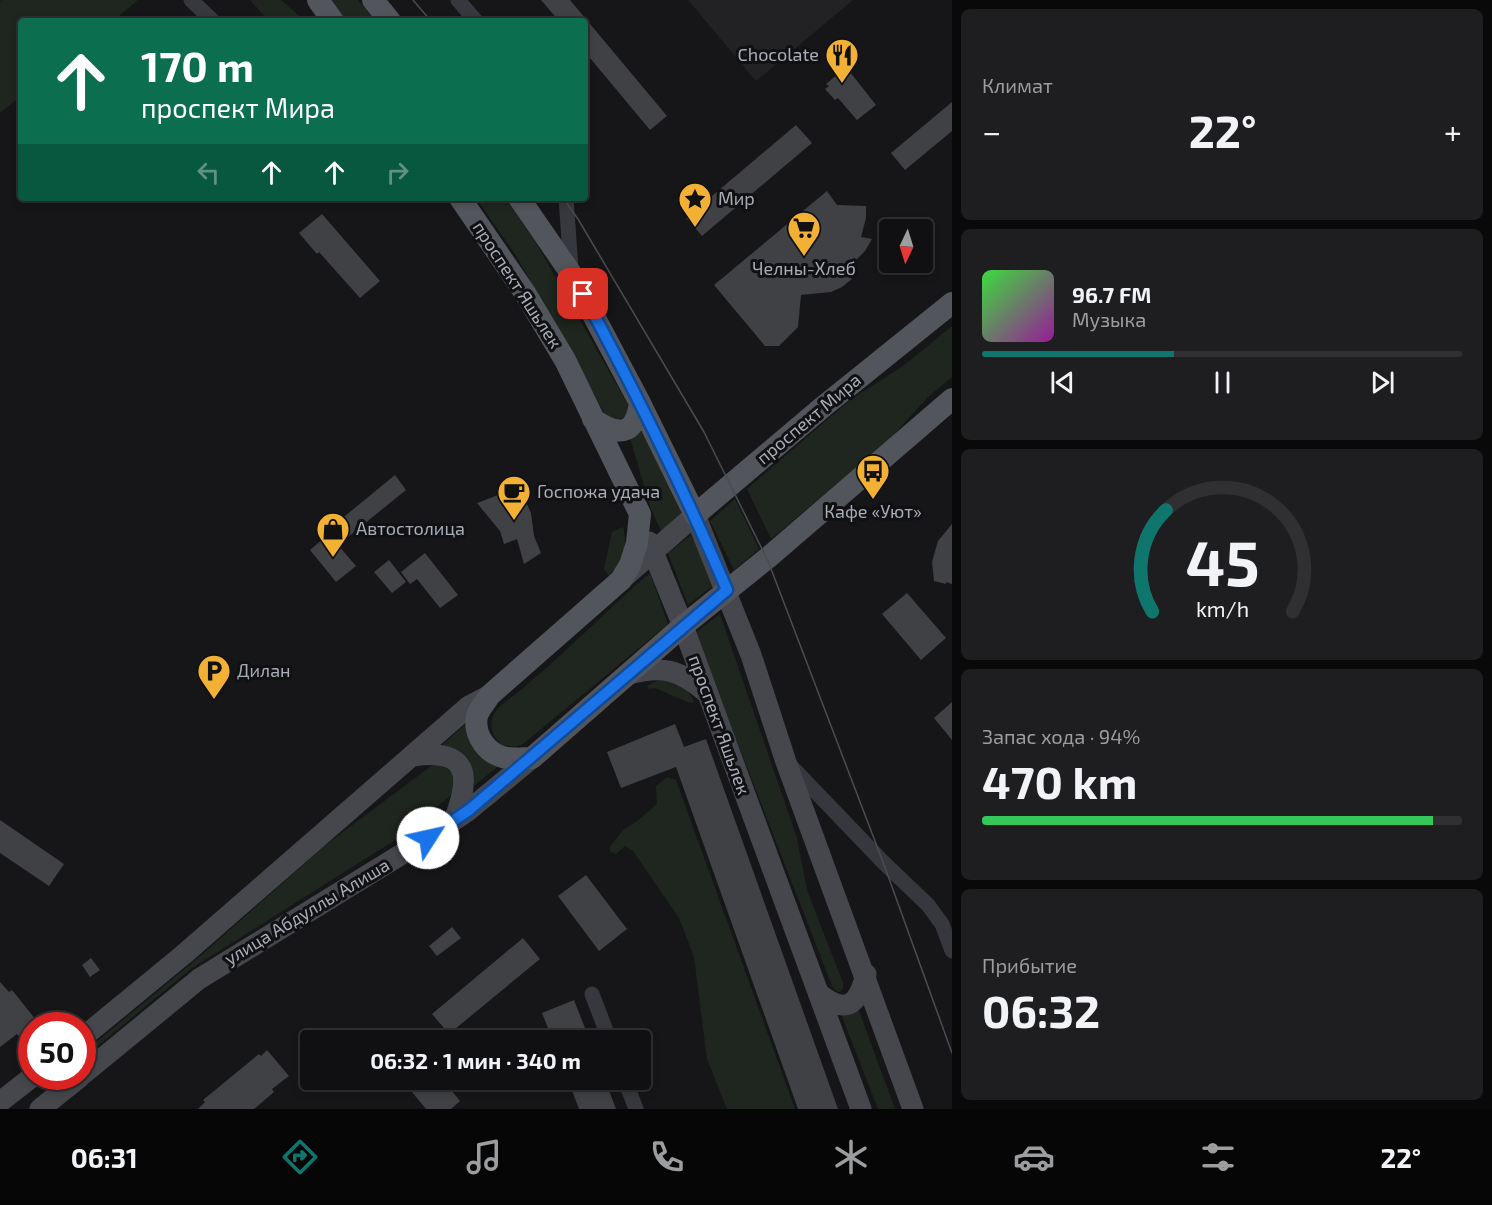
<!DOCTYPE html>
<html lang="ru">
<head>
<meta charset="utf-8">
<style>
  body { margin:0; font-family:"Exo 2",sans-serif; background:#1e1e20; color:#f1f3f6; height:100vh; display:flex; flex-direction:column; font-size:22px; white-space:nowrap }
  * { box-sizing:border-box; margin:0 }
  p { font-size:20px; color:#9c9d9f }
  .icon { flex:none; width:33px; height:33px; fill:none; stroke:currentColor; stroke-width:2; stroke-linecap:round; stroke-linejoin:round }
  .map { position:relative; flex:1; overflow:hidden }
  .drawer { display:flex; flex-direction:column; gap:9px; padding:9px; background:#09090a; width:540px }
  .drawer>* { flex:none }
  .banner { position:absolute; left:18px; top:18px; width:570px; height:183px; border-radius:6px; box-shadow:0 3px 9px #0003,0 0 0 2px #303032; background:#0b6e4f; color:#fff; overflow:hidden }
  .needle { width:39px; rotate:184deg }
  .tools { position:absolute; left:879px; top:219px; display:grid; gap:12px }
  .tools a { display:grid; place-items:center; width:54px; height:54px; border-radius:6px; background:#101012; box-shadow:0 3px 9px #0003,0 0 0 2px #303032; font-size:30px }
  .speed { position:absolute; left:18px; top:1012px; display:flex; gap:12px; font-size:30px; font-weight:700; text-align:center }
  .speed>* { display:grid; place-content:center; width:78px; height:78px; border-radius:50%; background:#101012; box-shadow:0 3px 9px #0003,0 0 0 2px #303032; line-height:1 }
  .speed .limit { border:9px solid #d22; background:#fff; color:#111 }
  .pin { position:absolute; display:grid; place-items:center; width:51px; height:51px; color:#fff; margin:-26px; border-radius:12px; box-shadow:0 3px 9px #0006 }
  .me { position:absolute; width:66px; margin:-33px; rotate:55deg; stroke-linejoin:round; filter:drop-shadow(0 0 4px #0008) }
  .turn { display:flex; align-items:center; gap:21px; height:126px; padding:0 24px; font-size:27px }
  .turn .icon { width:78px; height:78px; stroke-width:2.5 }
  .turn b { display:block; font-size:42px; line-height:51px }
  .lanes { display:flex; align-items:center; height:57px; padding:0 24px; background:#0003; justify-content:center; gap:30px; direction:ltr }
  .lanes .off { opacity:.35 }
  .big { font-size:45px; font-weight:700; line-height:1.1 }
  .drawer .tile { flex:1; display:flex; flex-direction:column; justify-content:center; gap:9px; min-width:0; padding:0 21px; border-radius:9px; background:#1e1e20 }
  .drawer .dial { align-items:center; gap:0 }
  .dial svg { height:156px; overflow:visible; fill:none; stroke:#303032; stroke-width:7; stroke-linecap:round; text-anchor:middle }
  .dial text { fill:#f1f3f6; stroke:none }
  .song { display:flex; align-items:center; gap:18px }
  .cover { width:72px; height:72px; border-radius:9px; background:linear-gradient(135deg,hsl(120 70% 55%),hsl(300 70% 35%)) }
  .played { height:6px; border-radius:3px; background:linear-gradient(90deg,#0f766e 40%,#303032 40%) }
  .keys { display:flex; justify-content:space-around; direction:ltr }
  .heat { display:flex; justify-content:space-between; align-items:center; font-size:33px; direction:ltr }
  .charge { height:9px; border-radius:4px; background:linear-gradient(90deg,#34c759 94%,#303032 0) }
  .trip { position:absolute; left:300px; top:1030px; width:351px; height:60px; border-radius:6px; background:#101012; box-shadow:0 3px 9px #0003,0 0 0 2px #303032; font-weight:700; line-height:60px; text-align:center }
  .menu { display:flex; height:96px; justify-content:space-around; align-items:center; background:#060607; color:#9c9d9f }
  .menu .icon { width:42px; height:42px }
  .menu .on { color:#0f766e }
  .menu b { font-size:27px; color:#f1f3f6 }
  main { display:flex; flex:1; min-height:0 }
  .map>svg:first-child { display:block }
  .built { fill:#222225 }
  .green { fill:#1e261f }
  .building { fill:#404145 }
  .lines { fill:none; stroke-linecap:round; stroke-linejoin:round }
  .street { stroke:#37383d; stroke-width:15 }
  .secondary { stroke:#45474d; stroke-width:21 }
  .primary { stroke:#53555c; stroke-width:22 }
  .tram { stroke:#4a4c52; stroke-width:1.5 }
  .route-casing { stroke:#114b97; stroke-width:15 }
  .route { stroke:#1a73e8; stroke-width:10 }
  .labels { text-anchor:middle; stroke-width:6; stroke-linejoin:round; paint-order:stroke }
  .poi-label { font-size:18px; fill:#a8adb8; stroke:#111113; text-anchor:start }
  .street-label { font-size:18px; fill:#a8adb8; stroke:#111113 }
</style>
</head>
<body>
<main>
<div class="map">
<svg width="952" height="1109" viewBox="0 0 952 1109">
  <rect width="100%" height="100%" fill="#161618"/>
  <path class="built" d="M688 0H853L756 81Z"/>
  <path class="green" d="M2 0H138L113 21H21V96L0 113V1Z
    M250 0H281L305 21H269Z
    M331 0H358L375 21H347Z
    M476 198H505L536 243 630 408 626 417 613 421 605 414 517 257Z
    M952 326V377L928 397 887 442 771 539 747 489 850 400 903 366Z
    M642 431 682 514 662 533 651 509 630 438Z
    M735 499 759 549 734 570 710 521Z
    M623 527C628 545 623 563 609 576L604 569 612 532Z
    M691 535 714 585 688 605 668 553Z
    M650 573 668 624 523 744 516 747 502 745C493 737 489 727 493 716 498 705 514 696 523 688 567 652 606 610 650 573Z
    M720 614 797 838 807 890 843 983V988L840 992 836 991 832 986 695 633Z
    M659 680C676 680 688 687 694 702L690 703 655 688 649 689 647 686Z
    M468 722 501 764 474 786C473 760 461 759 441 746Z
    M438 764 452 772 454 788 450 796 400 837 192 968 83 1058V1053L204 953 323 847 431 766Z
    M667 777 676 780 795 1109H727L707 1059 694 957 679 918 633 851 625 846 616 854 611 852 609 848 623 830 636 822 657 804 656 786Z
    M858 1008 895 1109H878L841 1014Z"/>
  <path class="building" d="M541 0H570L667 116 650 130 585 52V21H559Z
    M846 67 876 105 857 120 838 98 835 100 825 89 829 86 826 84Z
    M952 102V131L905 170 891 153Z
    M796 125 812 143 702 236 686 218Z
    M827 191 837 205 866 206V218L861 237 872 239 865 251 845 271 852 279 842 287 831 292 801 295 798 327 779 346H765L714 285Z
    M322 214 380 281 360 298 319 252 317 254 299 233Z
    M395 475 406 490 338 545 356 566 336 582 310 550 336 528 334 525Z
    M519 487 531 513 534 536 541 553 524 564 517 539 504 544 500 531 477 503Z
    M952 524V584L946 582V584L934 581 932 562 938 541Z
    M425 553 458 595 440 608 417 579 410 584 401 572Z
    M389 560 406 582 392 593 374 572Z
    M907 593 946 638 921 660 882 614Z
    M952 702V740L934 718Z
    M675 724 684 747 706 739 838 1109H798L676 767 621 788 607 752Z
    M0 820 64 864 49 886 0 853Z
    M586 875 627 929 599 951 558 896Z
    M452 927 461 938 437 956 429 946Z
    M523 938 540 959 449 1034 432 1014Z
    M91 958 100 970 90 977 82 965Z
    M0 982 9 992 12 990 41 1026H32V1035L23 1041 17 1034 0 1047Z
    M574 1000 590 1041H553L542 1013Z
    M267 1050 289 1076 272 1089 274 1092 254 1109H198L205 1102 203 1100 259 1054 261 1056Z
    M402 1080H447L454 1088 452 1091 460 1101 451 1109H426Z
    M568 1080H605L616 1109H579Z"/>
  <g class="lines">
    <path class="street" d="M191 0 213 21
      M458 0 476 21
      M566 198 571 269
      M790 765 883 862 928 905 942 924 952 951
      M592 994 610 1041
      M625 1080 636 1109"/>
    <path class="secondary" d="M649 542 683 626 861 1109
      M623 578 695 515 751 655 786 762 913 1109
      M629 674C664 665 679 670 706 692
      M413 756C470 748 471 777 454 820
      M818 993C846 1015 858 1006 866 974
      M82 1038 183 955 469 706 490 695
      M82 1075 199 979 428 838 469 810 532 758
      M0 1102 32 1077
      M40 1109 80 1077"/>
    <path class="primary" d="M318 0 333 21
      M373 0 390 21
      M460 198 525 293 565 360 640 514 637 543 630 565 621 580 490 695C486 701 479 709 477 716 473 736 488 755 507 758 515 759 524 758 532 758L683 626 770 556 952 399
      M519 198 572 275 640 403 695 515 824 406 952 303
      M593 419C617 436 635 437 640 403"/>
    <path class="tram" d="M413 0 431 21
      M563 198 578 219 704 432 768 561 883 862 952 1053"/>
  </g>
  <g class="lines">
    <defs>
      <path id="route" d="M428 838 469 810 727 590C684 489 635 391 583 294"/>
    </defs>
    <use href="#route" class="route-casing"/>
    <use href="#route" class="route"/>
  </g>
  <defs>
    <symbol id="restaurant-pin" viewBox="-11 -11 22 30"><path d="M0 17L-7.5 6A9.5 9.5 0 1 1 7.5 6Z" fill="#f2b134" stroke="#111113"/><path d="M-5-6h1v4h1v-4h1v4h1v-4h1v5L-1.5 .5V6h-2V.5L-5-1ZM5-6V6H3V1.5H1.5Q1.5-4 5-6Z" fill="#111"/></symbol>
    <symbol id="sight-pin" viewBox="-11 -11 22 30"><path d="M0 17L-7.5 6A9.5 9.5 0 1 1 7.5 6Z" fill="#f2b134" stroke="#111113"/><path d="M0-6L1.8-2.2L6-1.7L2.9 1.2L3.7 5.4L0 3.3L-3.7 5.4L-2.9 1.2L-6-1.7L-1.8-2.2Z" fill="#111"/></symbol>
    <symbol id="supermarket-pin" viewBox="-11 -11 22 30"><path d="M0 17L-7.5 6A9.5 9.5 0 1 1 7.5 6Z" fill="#f2b134" stroke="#111113"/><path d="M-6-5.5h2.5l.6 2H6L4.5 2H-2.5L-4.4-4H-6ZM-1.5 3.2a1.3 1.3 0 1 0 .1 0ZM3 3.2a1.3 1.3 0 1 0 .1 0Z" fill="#111"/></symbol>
    <symbol id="bus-pin" viewBox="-11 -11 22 30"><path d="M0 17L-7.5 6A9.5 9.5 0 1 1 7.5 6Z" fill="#f2b134" stroke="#111113"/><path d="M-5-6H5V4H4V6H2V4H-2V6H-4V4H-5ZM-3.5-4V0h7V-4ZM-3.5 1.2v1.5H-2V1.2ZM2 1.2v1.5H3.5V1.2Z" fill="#111"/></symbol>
    <symbol id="cafe-pin" viewBox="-11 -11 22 30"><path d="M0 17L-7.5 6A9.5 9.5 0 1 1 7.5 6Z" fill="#f2b134" stroke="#111113"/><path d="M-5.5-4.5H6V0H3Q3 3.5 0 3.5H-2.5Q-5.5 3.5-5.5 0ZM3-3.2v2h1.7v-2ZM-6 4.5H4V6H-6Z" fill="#111"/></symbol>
    <symbol id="shop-pin" viewBox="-11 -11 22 30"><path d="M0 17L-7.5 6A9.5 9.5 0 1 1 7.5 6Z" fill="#f2b134" stroke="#111113"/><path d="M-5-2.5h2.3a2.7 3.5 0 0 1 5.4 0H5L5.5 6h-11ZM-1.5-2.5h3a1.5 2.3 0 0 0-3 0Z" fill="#111"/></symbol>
    <symbol id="parking-pin" viewBox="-11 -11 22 30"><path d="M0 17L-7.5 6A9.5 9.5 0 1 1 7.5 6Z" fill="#f2b134" stroke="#111113"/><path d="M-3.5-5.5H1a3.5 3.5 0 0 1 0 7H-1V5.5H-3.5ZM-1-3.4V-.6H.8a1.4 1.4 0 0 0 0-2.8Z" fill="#111"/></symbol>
  </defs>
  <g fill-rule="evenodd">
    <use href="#restaurant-pin" x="823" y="36" width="38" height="52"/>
    <use href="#sight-pin" x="676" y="180" width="38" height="52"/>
    <use href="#supermarket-pin" x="785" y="209" width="38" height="52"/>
    <use href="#bus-pin" x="854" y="452" width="38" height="52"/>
    <use href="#cafe-pin" x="495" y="473" width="38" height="52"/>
    <use href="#shop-pin" x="314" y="510" width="38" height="52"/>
    <use href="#parking-pin" x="195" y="652" width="38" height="52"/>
  </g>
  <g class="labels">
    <g class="poi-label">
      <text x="819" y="61" text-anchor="end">Chocolate</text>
      <text x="718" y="205">Мир</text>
      <text x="804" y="275" text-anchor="middle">Челны-Хлеб</text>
      <text x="537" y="498">Госпожа удача</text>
      <text x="873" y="518" text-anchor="middle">Кафе «Уют»</text>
      <text x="356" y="535">Автостолица</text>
      <text x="237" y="677">Дилан</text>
    </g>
    <g class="street-label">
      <text transform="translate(517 285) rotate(57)" y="6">проспект Яшьлек</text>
      <text transform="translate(809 419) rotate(-40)" y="6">проспект Мира</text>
      <text transform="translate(719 725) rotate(70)" y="6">проспект Яшьлек</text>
      <text transform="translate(307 912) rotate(-31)" y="6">улица Абдуллы Алиша</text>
    </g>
  </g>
</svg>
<div class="tools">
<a><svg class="needle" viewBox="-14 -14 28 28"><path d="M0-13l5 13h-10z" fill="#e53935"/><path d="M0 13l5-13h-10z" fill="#9c9d9f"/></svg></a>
</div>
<div class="speed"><div class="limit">50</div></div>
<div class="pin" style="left:583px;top:294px;background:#d93025"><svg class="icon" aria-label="arrive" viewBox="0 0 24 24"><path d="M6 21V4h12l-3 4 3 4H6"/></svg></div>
<svg class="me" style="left:428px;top:838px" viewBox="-20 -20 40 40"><circle r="19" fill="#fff"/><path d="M0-13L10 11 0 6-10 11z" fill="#1a73e8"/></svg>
<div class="trip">06:32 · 1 мин · 340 m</div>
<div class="banner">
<div class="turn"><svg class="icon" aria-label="ahead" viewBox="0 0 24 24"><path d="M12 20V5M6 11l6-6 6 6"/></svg><div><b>170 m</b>проспект Мира</div></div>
<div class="lanes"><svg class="icon off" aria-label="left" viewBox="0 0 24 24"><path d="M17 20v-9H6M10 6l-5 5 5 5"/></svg><svg class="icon" aria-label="ahead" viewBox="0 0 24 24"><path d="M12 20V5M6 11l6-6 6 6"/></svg><svg class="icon" aria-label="ahead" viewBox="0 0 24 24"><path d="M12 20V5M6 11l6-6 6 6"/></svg><svg class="icon off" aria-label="right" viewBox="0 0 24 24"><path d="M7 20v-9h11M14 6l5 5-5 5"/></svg></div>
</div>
</div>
<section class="drawer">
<div class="tile"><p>Климат</p>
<div class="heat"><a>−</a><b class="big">22°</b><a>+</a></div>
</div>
<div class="tile">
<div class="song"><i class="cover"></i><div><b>96.7 FM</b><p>Музыка</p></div></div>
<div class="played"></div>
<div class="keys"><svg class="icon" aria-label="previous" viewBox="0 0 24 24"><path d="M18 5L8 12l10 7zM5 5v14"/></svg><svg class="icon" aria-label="pause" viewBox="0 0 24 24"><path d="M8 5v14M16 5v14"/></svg><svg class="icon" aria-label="next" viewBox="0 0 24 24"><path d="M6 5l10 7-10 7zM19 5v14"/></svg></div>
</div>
<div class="tile dial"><svg viewBox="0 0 100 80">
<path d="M14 69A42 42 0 1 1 86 69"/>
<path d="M14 69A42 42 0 0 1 21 17" stroke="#0f766e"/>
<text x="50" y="56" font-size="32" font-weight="700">45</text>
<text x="50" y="72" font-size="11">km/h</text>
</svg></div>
<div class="tile"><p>Запас хода · 94%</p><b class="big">470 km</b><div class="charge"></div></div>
<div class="tile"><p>Прибытие</p><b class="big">06:32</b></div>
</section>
</main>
<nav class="menu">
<b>06:31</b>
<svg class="icon on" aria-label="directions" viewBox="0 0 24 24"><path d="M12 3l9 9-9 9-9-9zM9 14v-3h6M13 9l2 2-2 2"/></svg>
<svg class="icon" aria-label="music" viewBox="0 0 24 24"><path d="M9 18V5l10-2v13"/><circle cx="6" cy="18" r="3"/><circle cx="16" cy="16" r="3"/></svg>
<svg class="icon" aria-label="phone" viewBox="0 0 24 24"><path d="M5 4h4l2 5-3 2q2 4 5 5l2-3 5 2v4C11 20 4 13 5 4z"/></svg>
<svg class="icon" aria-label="climate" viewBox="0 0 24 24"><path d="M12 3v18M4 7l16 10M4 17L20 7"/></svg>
<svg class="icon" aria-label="car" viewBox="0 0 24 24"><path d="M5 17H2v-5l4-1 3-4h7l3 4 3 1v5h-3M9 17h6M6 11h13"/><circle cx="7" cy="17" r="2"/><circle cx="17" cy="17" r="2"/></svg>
<svg class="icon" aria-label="filters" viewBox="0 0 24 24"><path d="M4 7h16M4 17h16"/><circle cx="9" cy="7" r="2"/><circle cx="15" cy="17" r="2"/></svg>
<b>22°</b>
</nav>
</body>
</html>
